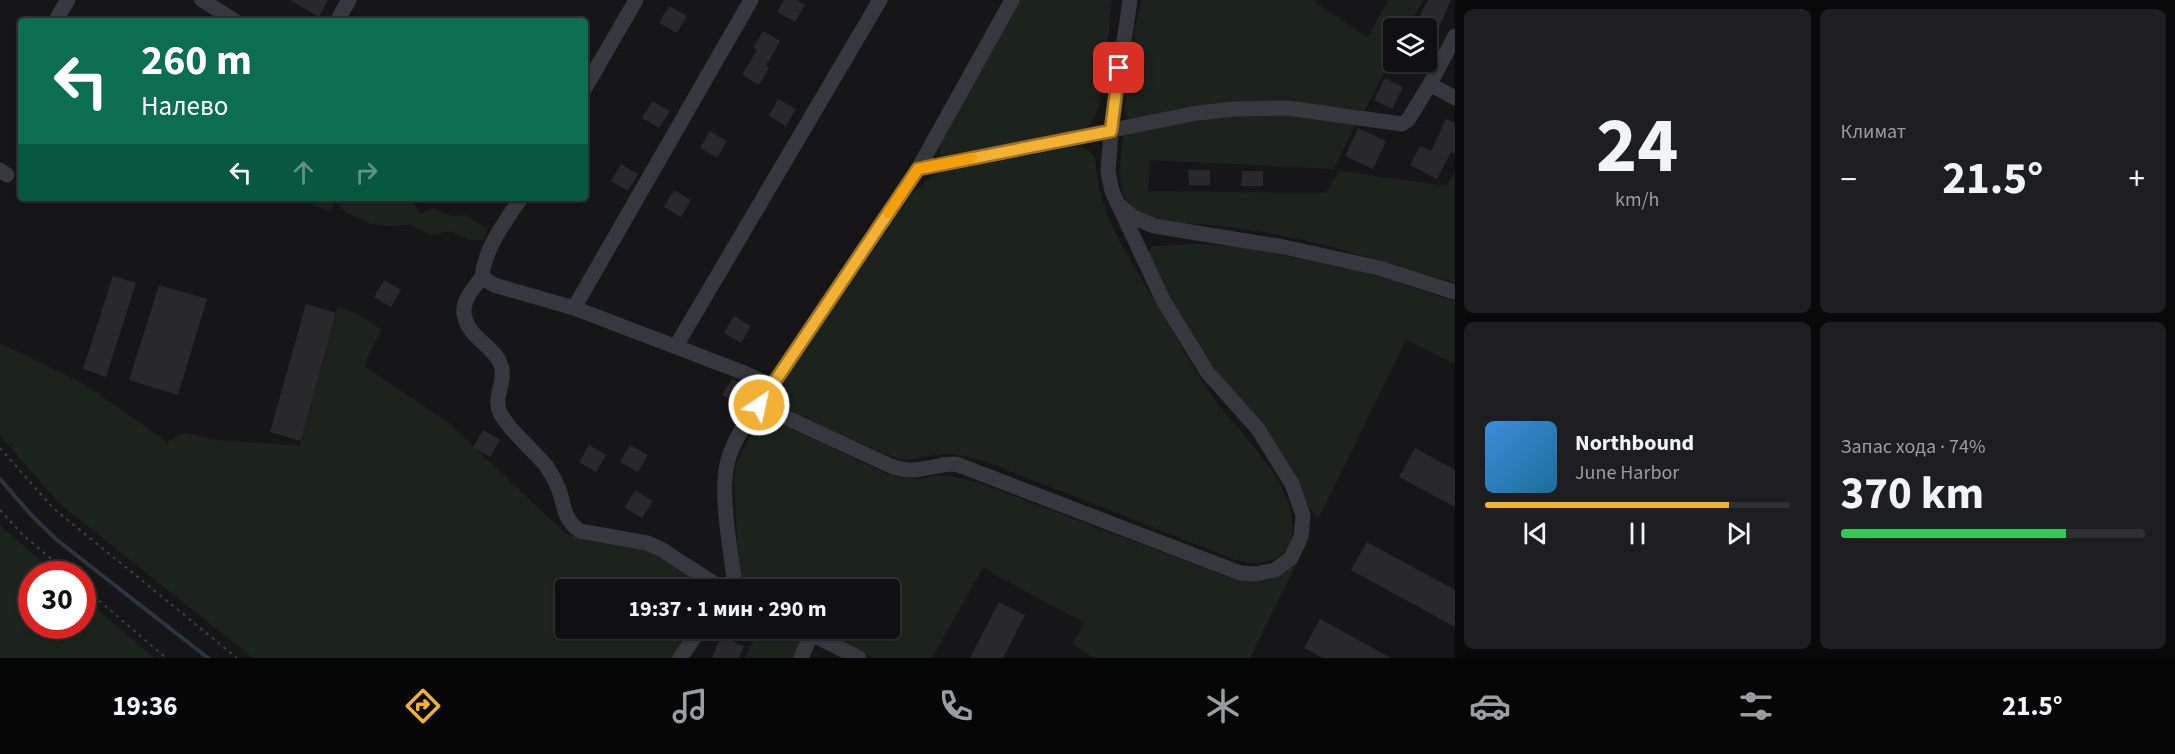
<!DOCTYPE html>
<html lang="ru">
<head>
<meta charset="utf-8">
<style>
  body { margin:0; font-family:"Source Sans 3",sans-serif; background:#1e1e20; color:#f1f3f6; height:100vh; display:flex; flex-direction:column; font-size:22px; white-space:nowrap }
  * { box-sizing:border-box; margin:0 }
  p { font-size:20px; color:#9c9d9f }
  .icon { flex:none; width:33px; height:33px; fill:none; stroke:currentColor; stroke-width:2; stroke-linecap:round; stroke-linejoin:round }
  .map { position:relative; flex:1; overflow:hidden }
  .details { display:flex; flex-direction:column; gap:9px; padding:9px; background:#09090a; width:720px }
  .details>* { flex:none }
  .top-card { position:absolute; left:18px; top:18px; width:570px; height:183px; border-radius:6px; box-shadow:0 2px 4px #0004,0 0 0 2px #303032; background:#0b6e4f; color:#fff; overflow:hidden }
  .controls { position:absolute; left:1383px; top:18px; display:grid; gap:12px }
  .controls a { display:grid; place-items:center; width:54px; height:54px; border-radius:6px; background:#101012; box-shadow:0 2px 4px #0004,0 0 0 2px #303032; font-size:30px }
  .speed { position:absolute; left:18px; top:561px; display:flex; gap:12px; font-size:30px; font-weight:700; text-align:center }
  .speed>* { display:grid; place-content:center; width:78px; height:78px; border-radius:50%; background:#101012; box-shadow:0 2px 4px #0004,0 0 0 2px #303032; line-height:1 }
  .speed .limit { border:9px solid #d22; background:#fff; color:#111 }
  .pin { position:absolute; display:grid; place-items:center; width:51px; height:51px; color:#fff; margin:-26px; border-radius:12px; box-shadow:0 3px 9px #0006 }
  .me { position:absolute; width:66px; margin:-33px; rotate:34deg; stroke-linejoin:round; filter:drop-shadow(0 0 4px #0008) }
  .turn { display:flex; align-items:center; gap:21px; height:126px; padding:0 24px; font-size:27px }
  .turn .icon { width:78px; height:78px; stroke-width:2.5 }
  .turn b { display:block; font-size:42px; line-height:51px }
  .lanes { display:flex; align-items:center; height:57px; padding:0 24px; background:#0003; justify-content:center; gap:30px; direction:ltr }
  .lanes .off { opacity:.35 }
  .big { font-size:45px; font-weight:700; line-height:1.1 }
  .details .card { flex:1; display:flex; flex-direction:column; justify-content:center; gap:9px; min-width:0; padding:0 21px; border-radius:9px; background:#1e1e20 }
  .details .dial { align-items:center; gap:0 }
  .dial b { font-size:78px; line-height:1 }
  .song { display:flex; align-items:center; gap:18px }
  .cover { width:72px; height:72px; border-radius:9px; background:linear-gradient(135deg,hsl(210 70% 55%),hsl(200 70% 35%)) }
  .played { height:6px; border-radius:3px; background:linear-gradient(90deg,#f2b134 80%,#303032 80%) }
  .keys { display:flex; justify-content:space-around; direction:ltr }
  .heat { display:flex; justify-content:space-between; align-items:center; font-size:33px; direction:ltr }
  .charge { height:9px; border-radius:4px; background:linear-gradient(90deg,#34c759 74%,#303032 0) }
  .details .tiles { flex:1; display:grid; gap:9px; grid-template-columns:repeat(2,1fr) }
  .trip { position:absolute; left:555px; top:579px; width:345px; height:60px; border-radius:6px; background:#101012; box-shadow:0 2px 4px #0004,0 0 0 2px #303032; font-weight:700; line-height:60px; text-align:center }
  .menu { display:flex; height:96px; justify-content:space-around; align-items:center; background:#060607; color:#9c9d9f }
  .menu .icon { width:42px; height:42px }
  .menu .active { color:#f2b134 }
  .menu b { font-size:27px; color:#f1f3f6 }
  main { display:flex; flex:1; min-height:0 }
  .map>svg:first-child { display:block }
  .green { fill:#1c231d }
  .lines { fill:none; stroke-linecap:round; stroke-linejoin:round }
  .stream { stroke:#2c353c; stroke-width:4 }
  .building { fill:#29292c }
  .path { stroke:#3d3f44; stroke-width:2; stroke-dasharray:3 4.5; stroke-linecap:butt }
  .minor { stroke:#37383d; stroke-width:15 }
  .route-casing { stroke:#9d7322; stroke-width:15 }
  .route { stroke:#f2b134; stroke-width:10 }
  .slow { stroke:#f59e0b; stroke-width:10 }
</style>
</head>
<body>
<main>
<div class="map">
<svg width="1455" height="658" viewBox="0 0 1455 658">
  <rect width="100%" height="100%" fill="#161618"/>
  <path class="green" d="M1018 0H1112C1109 25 1104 104 1093 121 1089 126 1083 129 1078 132L942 157 940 155V145Z
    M1142 0H1312L1367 37 1389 0H1423L1408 28H1394L1393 56 1365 110 1293 103 1128 120 1124 111 1135 26Z
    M1248 111 1358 120 1334 169 1150 160 1148 191 1325 193 1339 171 1447 186 1455 172V283C1374 259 1295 232 1210 225 1187 223 1155 224 1135 209 1117 196 1120 173 1121 154 1122 147 1121 139 1126 133Z
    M1075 147C1083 147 1088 149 1094 156 1097 172 1098 190 1104 205 1116 241 1138 272 1157 305 1175 335 1192 366 1211 394 1238 434 1285 469 1292 519 1297 557 1268 568 1236 560L987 462C973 458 959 453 944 454 924 455 916 462 895 458L788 412 782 405 783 386 791 371 912 194 931 177 943 172Z
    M281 198H394L412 201 421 214 433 208 451 216 466 215 487 229 484 240H469L451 231 431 235 411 225 387 226 371 224 345 212 337 202 329 211 307 203Z
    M1198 244 1238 246 1362 271 1455 301V364L1406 340 1319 518 1311 510 1187 328 1150 262 1147 252 1153 246Z
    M338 307C355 312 367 318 381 330L364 366 450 424 566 534 655 552 711 589 566 590V628L696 629 675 658H253L59 503 0 436V343L86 385 167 442 185 432 214 440 300 446Z
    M761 421 780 423 887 474 903 478 919 479 935 475 951 476 980 483 1233 579C1267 586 1280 578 1302 553L1250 658H1095L1072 644 1084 623 983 568 932 658H873L815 629 890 628V590L748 589 742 581 739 567 734 482 736 463 757 424Z
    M0 525 56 574H32V626H82L83 597 154 658H0Z
    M726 629H784L791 632 801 642 795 658H745L753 641Z"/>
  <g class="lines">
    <path class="stream" d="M0 479 32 516 57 540 208 658"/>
  </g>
  <path class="building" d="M290 0H328L319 17Z
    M784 0H797L805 5 795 22 777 12Z
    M1428 0H1451L1426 56V28H1414Z
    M669 6 687 16 677 33 659 23Z
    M763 31 780 41 766 66 769 68 759 85 742 75 757 50 753 48Z
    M1385 78 1403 87 1392 109 1374 100Z
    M778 99 796 109 786 126 769 116Z
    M652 101 670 111 659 128 642 118Z
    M1446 119 1455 123V154L1451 152 1437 179 1410 165 1420 146 1431 151Z
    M1358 128 1386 141 1373 169 1345 156Z
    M710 131 727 141 717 158 700 148Z
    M621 164 638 174 628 191 611 181Z
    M1188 170H1210V185H1189Z
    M1242 171H1263V186H1241Z
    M674 190 691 200 681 217 664 207Z
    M113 276 136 283 106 377 83 369Z
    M384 280 401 290 391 307 374 297Z
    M159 285 207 299 178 395 129 380Z
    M306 304 336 313 301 441 270 432Z
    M734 316 751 326 741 343 724 333Z
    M732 379 750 388 740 405 722 395Z
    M483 430 500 440 490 457 473 447Z
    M589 445 606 455 596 472 579 462Z
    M630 445 648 455 638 472 620 462Z
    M1415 448 1455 470V507L1399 477Z
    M635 490 653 501 642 518 625 508Z
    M1367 542 1455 590V627L1351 570Z
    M999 602 1025 615 1003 658H970Z
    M1320 619 1391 658H1323L1304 648Z
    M721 636 744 646 739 658H712Z"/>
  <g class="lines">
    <path class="path" d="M0 448 53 508 237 658
      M0 510 23 535 69 574
      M82 586 166 658"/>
    <path class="minor" d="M202 0 235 21
      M1130 0 1111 131 1108 172 1112 191 1118 204 1133 217 1154 226 1284 247 1379 268 1455 292
      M55 21 68 0
      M337 21 349 0
      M1430 84 1455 36
      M585 88 636 0
      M918 169 1197 113 1235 109 1288 108 1402 124 1408 120 1430 84 1455 98
      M0 170 7 175
      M521 198C505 222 485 247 482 277L494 285 574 308
      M482 277C473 289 460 302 465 318 470 338 494 346 501 365 506 379 496 393 498 406 500 423 536 452 547 467 553 476 558 486 561 496 565 512 566 521 580 531L647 543 661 549 724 590
      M676 346 880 0
      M772 386 918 169 1012 0
      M759 405 893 467C920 475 930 464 956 464L1240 573 1256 574 1275 570 1291 558 1301 537 1303 515 1292 484 1258 429 1208 373 1164 302 1118 204
      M737 590 735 586C731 552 718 488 729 457 737 431 757 408 772 386L742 372 574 308 751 0
      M799 628 859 658
      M680 658 701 628
      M801 658 811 635"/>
  </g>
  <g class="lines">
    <defs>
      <path id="route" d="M759 405 918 169 1111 131 1119 68"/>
    </defs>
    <use href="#route" class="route-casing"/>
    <use href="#route" class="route"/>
    <path class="slow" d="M888 213 918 169 972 158"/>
  </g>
</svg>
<div class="controls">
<a><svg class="icon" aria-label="layers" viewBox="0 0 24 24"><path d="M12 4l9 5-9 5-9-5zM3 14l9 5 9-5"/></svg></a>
</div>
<div class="speed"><div class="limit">30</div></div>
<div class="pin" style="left:1119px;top:68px;background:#d93025"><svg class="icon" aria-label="arrive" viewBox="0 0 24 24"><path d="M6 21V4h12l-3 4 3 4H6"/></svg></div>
<svg class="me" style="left:759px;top:405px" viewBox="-20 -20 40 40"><circle r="17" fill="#f2b134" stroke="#fff" stroke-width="3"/><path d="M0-11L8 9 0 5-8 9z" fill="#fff"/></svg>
<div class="trip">19:37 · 1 мин · 290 m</div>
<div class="top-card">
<div class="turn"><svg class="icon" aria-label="left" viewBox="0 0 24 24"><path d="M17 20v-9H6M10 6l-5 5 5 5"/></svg><div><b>260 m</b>Налево</div></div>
<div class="lanes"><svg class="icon" aria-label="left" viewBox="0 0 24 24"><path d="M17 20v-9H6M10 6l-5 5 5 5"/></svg><svg class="icon off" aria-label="ahead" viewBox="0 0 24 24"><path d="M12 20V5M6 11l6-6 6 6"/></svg><svg class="icon off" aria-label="right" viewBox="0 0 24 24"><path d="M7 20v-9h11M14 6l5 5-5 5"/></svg></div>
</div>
</div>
<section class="details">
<div class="tiles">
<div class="card dial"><b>24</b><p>km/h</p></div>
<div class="card"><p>Климат</p>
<div class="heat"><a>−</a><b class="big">21.5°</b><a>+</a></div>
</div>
<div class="card">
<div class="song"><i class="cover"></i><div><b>Northbound</b><p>June Harbor</p></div></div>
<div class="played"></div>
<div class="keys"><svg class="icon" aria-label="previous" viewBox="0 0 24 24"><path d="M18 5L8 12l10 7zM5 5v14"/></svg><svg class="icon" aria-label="pause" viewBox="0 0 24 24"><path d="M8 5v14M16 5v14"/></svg><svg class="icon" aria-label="next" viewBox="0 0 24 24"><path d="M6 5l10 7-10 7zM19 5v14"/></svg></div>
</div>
<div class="card"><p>Запас хода · 74%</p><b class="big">370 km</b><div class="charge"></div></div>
</div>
</section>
</main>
<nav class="menu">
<b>19:36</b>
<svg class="icon active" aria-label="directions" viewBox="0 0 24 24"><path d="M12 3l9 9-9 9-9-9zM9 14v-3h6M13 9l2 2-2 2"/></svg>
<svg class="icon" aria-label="music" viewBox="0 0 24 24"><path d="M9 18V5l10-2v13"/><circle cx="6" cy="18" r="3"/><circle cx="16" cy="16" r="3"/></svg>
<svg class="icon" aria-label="phone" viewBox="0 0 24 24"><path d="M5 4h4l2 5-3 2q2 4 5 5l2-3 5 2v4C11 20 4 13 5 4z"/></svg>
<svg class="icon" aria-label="climate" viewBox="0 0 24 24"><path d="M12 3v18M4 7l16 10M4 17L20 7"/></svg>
<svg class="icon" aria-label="car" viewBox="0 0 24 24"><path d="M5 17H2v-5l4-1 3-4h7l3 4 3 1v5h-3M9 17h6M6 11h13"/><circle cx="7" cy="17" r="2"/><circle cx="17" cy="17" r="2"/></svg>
<svg class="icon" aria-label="filters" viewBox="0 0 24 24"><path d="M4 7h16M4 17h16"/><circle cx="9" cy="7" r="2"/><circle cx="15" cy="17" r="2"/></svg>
<b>21.5°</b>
</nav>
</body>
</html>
